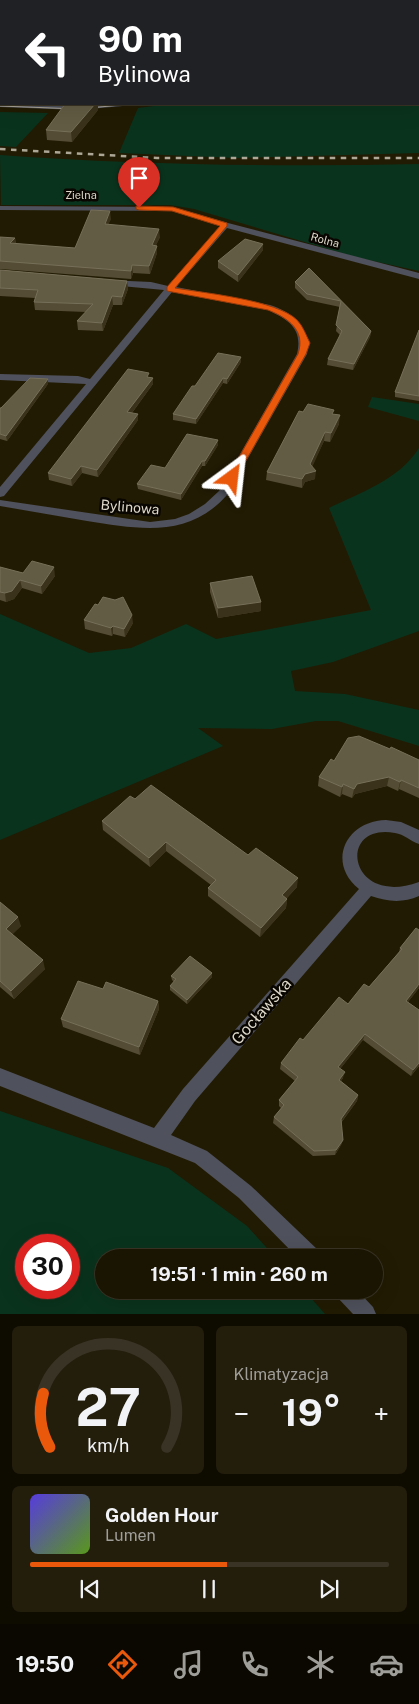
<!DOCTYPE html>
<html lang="pl">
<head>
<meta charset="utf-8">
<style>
  body { margin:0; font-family:"Public Sans",sans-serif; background:#231d0c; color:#f1f3f6; height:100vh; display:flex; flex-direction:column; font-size:19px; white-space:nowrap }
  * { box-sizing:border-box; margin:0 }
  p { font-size:16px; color:#9f9e99 }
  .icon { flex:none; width:28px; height:28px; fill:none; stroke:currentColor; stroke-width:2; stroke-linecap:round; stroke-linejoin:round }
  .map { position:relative; height:1314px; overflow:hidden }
  .side { display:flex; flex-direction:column; gap:12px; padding:12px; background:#0e0b01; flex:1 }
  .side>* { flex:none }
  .banner { position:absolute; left:0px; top:0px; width:420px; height:105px; box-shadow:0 5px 20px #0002,0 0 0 1px #383324; background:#202124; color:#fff; overflow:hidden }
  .speed { position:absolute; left:15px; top:1234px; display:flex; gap:10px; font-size:25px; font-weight:700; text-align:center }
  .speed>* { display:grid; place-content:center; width:65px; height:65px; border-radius:50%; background:#1a1402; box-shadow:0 5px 20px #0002,0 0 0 1px #383324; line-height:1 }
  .speed .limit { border:8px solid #d22; background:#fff; color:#111 }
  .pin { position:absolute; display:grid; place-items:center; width:42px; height:42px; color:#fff; margin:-51px -21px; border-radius:50% 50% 50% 0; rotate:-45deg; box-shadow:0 0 5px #0007 }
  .pin .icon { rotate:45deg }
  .me { position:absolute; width:55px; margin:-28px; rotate:30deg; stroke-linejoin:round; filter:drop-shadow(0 0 4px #0008) }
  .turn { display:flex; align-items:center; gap:18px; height:105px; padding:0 15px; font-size:22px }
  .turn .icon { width:65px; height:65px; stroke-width:2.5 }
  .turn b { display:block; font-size:35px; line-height:42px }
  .big { font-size:38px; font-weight:700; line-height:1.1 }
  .side .tile { flex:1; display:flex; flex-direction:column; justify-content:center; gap:8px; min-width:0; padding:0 18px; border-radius:8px; background:#231d0c }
  .side .dial { align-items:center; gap:0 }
  .dial svg { height:130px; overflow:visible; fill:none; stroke:#383324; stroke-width:7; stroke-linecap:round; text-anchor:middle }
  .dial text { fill:#f1f3f6; stroke:none }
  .song { display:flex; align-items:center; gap:15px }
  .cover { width:60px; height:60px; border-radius:8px; background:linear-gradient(135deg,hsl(250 70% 55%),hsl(90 70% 35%)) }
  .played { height:5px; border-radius:2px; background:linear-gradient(90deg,#ea580c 55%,#383324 55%) }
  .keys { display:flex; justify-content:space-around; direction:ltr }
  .heat { display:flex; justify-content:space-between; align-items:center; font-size:28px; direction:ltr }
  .side .tiles { flex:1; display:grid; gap:12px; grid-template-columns:1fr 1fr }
  .tile:last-child { grid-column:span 2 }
  .trip { position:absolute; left:95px; top:1249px; width:288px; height:50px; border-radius:25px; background:#1a1402; box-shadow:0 5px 20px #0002,0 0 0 1px #383324; font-weight:700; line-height:50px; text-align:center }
  .dock { display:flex; height:80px; justify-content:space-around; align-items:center; background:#0a0801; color:#9f9e99 }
  .dock .icon { width:35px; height:35px }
  .dock .current { color:#ea580c }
  .dock b { font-size:22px; color:#f1f3f6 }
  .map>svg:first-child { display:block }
  .green { fill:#0a331d; fill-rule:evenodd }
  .water { fill:#000612; stroke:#424549 }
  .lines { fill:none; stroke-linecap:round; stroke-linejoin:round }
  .service { fill:#4f515c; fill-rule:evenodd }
  .minor { fill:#4f515c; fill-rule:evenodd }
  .tertiary { fill:#4f515c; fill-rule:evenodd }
  .tram { stroke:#ada797; stroke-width:1 }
  .rail { stroke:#ada797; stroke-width:2.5; stroke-dasharray:5.5 5.5; stroke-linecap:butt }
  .wall { fill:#544c34 }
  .shaded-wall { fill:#3a321a }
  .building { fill:#635c44; stroke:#766f59 }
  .route { fill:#ea580c; stroke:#983908 }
  .labels { text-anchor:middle; stroke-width:5; stroke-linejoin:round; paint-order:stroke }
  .far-street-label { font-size:11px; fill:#ddd8ca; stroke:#090601 }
  .street-label { font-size:14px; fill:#ddd8ca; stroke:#090601 }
  .near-street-label { font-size:16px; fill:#ddd8ca; stroke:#090601 }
</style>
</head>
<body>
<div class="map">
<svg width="419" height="1314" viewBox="0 0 419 1314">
  <rect width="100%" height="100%" fill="#221b03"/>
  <path class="green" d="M419 82V153L236 158 119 153 138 108 170 104H419Z
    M0 112 48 113 16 147 0 146Z
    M0 155C140 165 279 167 419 164V271L355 257 194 209 170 205H1Z
    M372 397 419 404V421L368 407Z
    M419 448V631L333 662 291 671 295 691 345 694 419 710V746L338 721H316L272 729 198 728 223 746 0 840V614L89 653 131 648 186 624 216 639 371 610 329 508C361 492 399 480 419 448Z
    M0 1111 168 1168 247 1226 275 1257 104 1258V1290H304L325 1314H0ZM26 1245H69V1288H26Z"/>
  <path class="water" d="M0 0H272L1 1V8Z"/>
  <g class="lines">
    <path class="service" d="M0 72H1V76H0Z"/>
    <path class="minor" d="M0 206 173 207 228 223 419 273V279L227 228 176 287 270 305C293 312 311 329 307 354L227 495C188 539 139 529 87 521 58 516 29 511 0 506V500L150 522 175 519 189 514 205 504 219 491 297 354C303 329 289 320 268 310L172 292 4 496 0 497V487L86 384 0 380V374L78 376 90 379 164 290 110 285 107 284V280L151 282 168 286 220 226 172 211 0 210Z
      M386 820 401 822 419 830V844C410 841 404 834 395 833 336 822 348 908 419 882V896C403 903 388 902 371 896L195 1101 171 1135 207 1151 251 1186 319 1251 321 1258H298L239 1198 195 1163 0 1086V1068L154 1128 183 1089 359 889C326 862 346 821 386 820Z
      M334 1290H357L373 1307 376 1314H353L337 1297Z"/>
    <path class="tertiary" d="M0 103 78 106 126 104 123 106 78 110 0 107Z"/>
    <path class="tram" d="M0 106 78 109 132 104"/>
    <path class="rail" d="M0 149 157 158H419"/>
  </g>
  <path class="wall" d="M98 110 72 142 47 140 46 130Z
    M111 219 108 224 160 237 156 245 157 246V253L150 274 133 273 131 279 0 269V237L15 238 16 244 75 248Z
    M263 244V250L238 282 218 268V261Z
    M309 268 371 331 370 337 353 370 327 365 328 359 340 335 336 331 340 307 307 300 295 288V282Z
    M0 270 127 281 128 289 122 305H113L103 331 78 330 77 321 86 312 35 310 34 302 35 298 0 296Z
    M419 330V401L395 397V392Z
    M241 362 227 384 223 383 196 424 173 420V414L195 386Z
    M150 377 153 378V384L132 413 138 420 98 477 82 473 72 486 49 480 48 473Z
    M48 384 7 441 0 439V408Z
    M334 414 339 424 330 442 324 441 312 466 315 479 305 482 302 488 266 480 267 472Z
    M218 440V445L205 466H202L181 500 138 489 137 484Z
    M0 567 23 573 55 576 42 594 22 588 14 599 6 602 0 600Z
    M210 583 261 611 218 618 210 592Z
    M84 620 133 623 125 637 113 634 112 636 85 629Z
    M419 760V798L399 789 398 791 387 786 355 794 352 798 342 794 340 797 318 786 319 777 334 761Z
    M135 799 248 855 297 887 287 898 286 908 260 937 208 896V888L211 885 166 851 150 867 103 830 102 821Z
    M0 902 21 926 12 934 45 969 14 999 0 987Z
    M416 928 419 988 408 1002 419 1010V1066L411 1076 363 1040 340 1069 343 1078 341 1081 358 1095 357 1101 341 1123 343 1140 341 1145 335 1155 313 1156 273 1123 274 1117 281 1108 279 1106V1100L295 1081 280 1069 281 1063 303 1040 369 987 399 952 400 948Z
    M171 976 212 977 187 1004 170 990V986L174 982 172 980Z
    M158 1001 159 1009 140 1055 63 1027 61 1019Z"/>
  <path class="shaded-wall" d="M95 104H98V110L72 142 71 132Z
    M110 211 111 219 105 232V224Z
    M159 229 160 237 152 253V245Z
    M15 238 16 246 10 243Z
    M263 244V250L238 282V275Z
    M157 246V253L150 274 149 266Z
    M132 265 133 273 131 279V271Z
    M127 281 128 289 122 305V297Z
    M112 296 113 305 103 331 102 323Z
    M371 331 370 337 353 370 354 364Z
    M241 357V362L227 384V379Z
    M153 378V384L128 418 127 412Z
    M223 378V383L196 424V419Z
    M48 379V384L7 441 6 436Z
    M138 414V420L98 477 97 470Z
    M340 415 339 424 330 442 331 433Z
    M325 432 324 441 310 472V464Z
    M218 440V445L205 466V461Z
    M202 461V466L181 500V494Z
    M81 466 82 473 72 486 71 479Z
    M316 471 315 479 305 482 302 488V479L305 474Z
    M54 567 55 576 42 594 41 586Z
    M20 580 22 588 14 599 6 602 5 593Z
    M261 602V611L218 618V608Z
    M132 615 133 623 125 637 124 629Z
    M113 626V634L112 636 111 628Z
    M389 777 387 786 355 794 352 798 354 789 357 784Z
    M401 780 399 789 398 791 400 782Z
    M343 784 342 794 340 797 342 787Z
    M166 842V851L150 867 149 858Z
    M298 878 297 887 281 904 282 895Z
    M287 899 286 908 260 937 261 928Z
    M18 917 21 926 9 938 6 929Z
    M43 960 45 969 14 999 11 991Z
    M212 973V977L187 1004V1000Z
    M419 984V988L404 1007 406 1001Z
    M158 1001 159 1009 140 1055 139 1047Z
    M365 1034 363 1040 337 1073 338 1067Z
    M419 1063V1066L411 1076 413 1070Z
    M345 1072 343 1078 337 1086 339 1080Z
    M358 1095 357 1101 339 1125 341 1119Z
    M343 1140 341 1145 335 1155 336 1150Z"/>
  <path class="building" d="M65 104H95L71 132 46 130Z
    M91 210 110 211 105 224 159 229 152 245 157 246 149 266 132 265 131 271 0 261V237L15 238 10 243 75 248Z
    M245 239 263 244 238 275 218 261Z
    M309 268 371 331 354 364 328 359 342 331 336 325 341 301 307 294 295 282Z
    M0 270 127 281 122 297 112 296 102 323 77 321 93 304 34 302 38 290 0 288Z
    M419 330V396L395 392Z
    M218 353 241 357 227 379 223 378 196 419 173 414 192 386H195Z
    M128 369 149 373 147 377 153 378 127 412 138 414 97 470 81 466 71 479 48 473Z
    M30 378 48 379 6 436 0 434V408H1Z
    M308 404 334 410 332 414 340 415 331 433 325 432 310 464 316 471 305 474 302 479 267 472 299 411 303 412Z
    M187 434 218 440 205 461H202L181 494 137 484 151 465 165 468Z
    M32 561 54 567 41 586 20 580 12 591 5 593 0 592V567L23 573Z
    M252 576 261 602 218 608 210 583Z
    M103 597 115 600 123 597 132 615 124 629 113 626 111 628 84 620 95 604 98 605Z
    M359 736 390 749 391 747 419 760V788L401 780 400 782 389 777 357 784 354 789 343 784 342 787 319 777 331 759 334 761 348 738Z
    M151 785 248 855 256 848 298 878 282 895 287 899 261 928 208 888 216 880 166 842 149 858 102 821 130 796 135 799Z
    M0 902 18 917 6 929 43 960 11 991 0 981Z
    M416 928 419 930V984L406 1001 419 1010V1063L413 1070 365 1034 338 1067 345 1072 339 1080 358 1095 341 1119 343 1140 336 1150 314 1151 274 1117 284 1105 279 1100 298 1077 281 1063 300 1038 303 1040 339 997 348 1004 364 984 369 987 402 949 400 948Z
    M190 956 212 973 187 1000 170 986 176 979 171 976Z
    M78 981 103 989 106 982 158 1001 139 1047 61 1019Z"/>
  <path class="route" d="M136 206 173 207 227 223V226L175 288C204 293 277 300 297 320 303 326 306 335 310 343L306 354 235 480H232L227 478 298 354C306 330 288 318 268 310L167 291V287L220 226 172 211 139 210 136 209Z"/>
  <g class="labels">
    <g class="far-street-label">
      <text x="81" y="199">Zielna</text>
      <text transform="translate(325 240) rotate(15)" y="4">Rolna</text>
    </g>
    <g class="street-label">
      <text transform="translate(130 507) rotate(5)" y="5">Bylinowa</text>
    </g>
    <g class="near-street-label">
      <text transform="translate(261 1011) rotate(-49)" y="6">Gocławska</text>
    </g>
  </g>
</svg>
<div class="speed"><div class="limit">30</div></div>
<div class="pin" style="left:139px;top:208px;background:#d93025"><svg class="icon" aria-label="arrive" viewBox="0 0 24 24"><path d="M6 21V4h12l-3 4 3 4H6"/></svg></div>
<svg class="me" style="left:232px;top:478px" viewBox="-20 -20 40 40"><path d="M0-17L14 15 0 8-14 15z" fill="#ea580c" stroke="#fff" stroke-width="4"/></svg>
<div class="trip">19:51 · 1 min · 260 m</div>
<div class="banner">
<div class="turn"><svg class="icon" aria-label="left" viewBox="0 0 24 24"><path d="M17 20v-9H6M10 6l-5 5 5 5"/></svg><div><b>90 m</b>Bylinowa</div></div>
</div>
</div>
<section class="side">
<div class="tiles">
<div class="tile dial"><svg viewBox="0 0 100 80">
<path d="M14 69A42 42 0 1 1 86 69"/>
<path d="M14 69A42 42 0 0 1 10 36" stroke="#ea580c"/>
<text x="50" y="56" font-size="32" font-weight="700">27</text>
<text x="50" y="72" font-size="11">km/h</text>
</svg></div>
<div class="tile"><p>Klimatyzacja</p>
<div class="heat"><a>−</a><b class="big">19°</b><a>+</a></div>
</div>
<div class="tile">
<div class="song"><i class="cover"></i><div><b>Golden Hour</b><p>Lumen</p></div></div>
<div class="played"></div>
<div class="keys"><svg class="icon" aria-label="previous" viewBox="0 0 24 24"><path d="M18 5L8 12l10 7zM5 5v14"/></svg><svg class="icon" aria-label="pause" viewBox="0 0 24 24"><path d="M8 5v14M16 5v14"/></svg><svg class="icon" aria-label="next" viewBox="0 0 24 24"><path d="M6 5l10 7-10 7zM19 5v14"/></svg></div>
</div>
</div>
</section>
<nav class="dock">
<b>19:50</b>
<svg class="icon current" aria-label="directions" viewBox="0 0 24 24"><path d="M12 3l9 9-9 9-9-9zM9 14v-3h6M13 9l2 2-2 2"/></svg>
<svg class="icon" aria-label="music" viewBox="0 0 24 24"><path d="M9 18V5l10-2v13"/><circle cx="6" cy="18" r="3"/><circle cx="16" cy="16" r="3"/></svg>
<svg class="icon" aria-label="phone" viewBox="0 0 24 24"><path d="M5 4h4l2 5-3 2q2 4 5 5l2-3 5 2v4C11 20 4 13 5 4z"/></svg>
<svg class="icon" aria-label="climate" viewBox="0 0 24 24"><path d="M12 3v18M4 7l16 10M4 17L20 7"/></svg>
<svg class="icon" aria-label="car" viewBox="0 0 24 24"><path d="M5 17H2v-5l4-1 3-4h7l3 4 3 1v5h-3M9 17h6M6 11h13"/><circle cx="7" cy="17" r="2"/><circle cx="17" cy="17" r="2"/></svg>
</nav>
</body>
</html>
